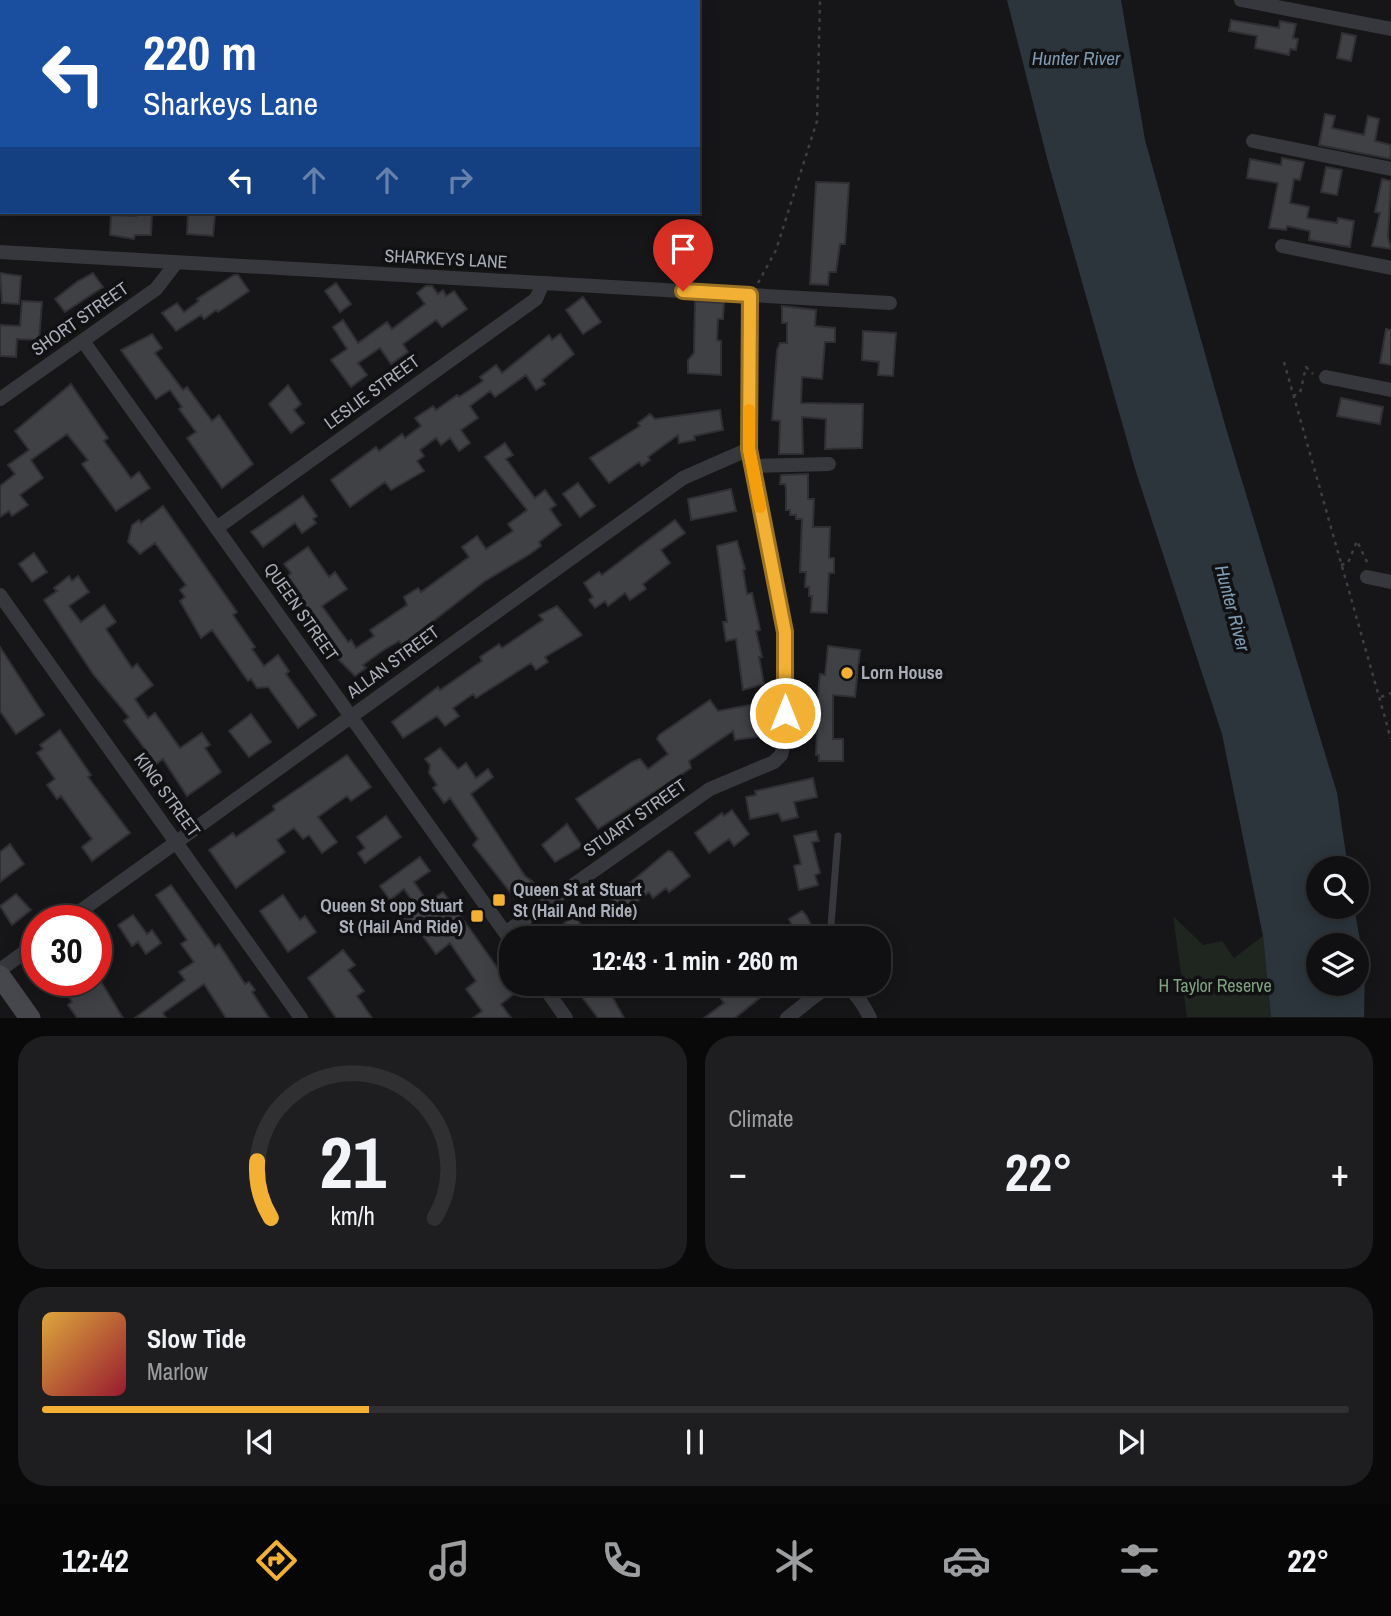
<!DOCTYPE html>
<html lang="en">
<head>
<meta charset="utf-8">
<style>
  body { margin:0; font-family:"Archivo Narrow",sans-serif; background:#1e1e20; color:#f1f3f6; height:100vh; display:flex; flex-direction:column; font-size:26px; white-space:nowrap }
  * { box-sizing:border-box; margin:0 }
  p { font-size:23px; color:#9c9d9f }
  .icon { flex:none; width:38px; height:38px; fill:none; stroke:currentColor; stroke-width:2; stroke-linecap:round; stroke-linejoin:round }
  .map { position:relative; height:1018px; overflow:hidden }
  .side { display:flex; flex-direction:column; gap:18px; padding:18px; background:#09090a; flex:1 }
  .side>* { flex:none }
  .top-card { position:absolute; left:0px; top:0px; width:700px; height:214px; box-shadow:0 4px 18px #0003,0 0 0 2px #303032; background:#1a4fa0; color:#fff; overflow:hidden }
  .fabs { position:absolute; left:1306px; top:856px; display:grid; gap:14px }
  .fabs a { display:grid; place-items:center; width:63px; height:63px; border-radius:50%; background:#101012; box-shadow:0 4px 18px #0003,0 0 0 2px #303032; font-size:35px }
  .speed { position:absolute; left:21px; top:905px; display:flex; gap:14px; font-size:35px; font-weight:700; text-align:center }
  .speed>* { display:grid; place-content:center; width:91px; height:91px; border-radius:50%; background:#101012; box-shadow:0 4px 18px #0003,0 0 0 2px #303032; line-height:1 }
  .speed .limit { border:10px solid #d22; background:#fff; color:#111 }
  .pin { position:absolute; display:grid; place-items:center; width:60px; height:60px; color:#fff; margin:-72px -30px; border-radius:50% 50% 50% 0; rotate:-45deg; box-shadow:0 0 7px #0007 }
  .pin .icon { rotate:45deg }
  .me { position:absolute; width:77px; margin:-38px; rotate:0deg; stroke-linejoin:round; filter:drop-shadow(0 0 5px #0008) }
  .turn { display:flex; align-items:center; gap:24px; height:147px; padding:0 28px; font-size:32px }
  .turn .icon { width:91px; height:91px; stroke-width:2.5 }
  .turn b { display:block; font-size:49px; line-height:60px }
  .lanes { display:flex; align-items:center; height:66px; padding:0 28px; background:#0003; justify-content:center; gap:35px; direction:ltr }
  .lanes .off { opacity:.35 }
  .big { font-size:52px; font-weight:700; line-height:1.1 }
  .side .widget { flex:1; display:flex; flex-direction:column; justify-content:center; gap:10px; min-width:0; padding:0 24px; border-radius:28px; background:#1e1e20 }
  .side .dial { align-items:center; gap:0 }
  .dial svg { height:182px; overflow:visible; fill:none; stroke:#303032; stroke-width:7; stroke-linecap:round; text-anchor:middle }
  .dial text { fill:#f1f3f6; stroke:none }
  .song { display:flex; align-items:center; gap:21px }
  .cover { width:84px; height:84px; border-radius:10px; background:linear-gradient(135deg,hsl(40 70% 55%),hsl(350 70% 35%)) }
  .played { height:7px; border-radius:4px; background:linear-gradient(90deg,#f2b134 25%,#303032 25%) }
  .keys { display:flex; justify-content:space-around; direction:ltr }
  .heat { display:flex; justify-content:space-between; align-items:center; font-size:38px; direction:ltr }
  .side .tiles { flex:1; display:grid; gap:18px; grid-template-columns:1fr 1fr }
  .widget:last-child { grid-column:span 2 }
  .trip { position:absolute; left:499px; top:926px; width:392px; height:70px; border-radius:28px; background:#101012; box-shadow:0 4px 18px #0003,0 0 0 2px #303032; font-weight:700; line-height:70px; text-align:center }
  .tab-bar { display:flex; height:112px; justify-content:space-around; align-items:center; background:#060607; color:#9c9d9f }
  .tab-bar .icon { width:49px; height:49px }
  .tab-bar .selected { color:#f2b134 }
  .tab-bar b { font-size:32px; color:#f1f3f6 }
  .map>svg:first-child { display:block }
  .green { fill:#1e261f }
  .water { fill:#2c353c; fill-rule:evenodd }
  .building { fill:#404145; stroke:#303034; stroke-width:2 }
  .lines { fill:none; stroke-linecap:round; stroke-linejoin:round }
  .path { stroke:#3d3f44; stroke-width:2.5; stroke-dasharray:3.5 5; stroke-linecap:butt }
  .lane { stroke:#37383d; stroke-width:7 }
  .street { stroke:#37383d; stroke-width:14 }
  .secondary { stroke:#45474d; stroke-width:21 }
  .route-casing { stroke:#9d7322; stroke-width:18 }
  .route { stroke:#f2b134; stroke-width:12 }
  .slow { stroke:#f59e0b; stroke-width:12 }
  .poi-dot { fill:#f2b134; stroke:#111113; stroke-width:2.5 }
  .labels { text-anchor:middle; stroke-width:7; stroke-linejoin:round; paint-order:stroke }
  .street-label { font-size:18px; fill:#a8adb8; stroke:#111113 }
  .poi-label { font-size:18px; font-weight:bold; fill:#a8adb8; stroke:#111113; text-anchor:start }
  .park-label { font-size:18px; fill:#7fa381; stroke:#111113 }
  .water-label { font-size:19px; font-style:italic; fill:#7f9bb3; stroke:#111113 }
</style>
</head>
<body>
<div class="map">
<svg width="1391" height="1018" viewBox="0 0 1391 1018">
  <rect width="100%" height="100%" fill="#161618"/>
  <path class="green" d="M1173 916 1203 945 1222 941 1234 958 1263 936 1271 1017H1187Z"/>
  <path class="water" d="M1007 0H1121L1145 140 1225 425 1337 793 1348 868H1318V906L1354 907 1365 968 1364 1017H1271L1263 936 1222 734 1136 472 1048 162ZM1318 945H1356V984H1318Z"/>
  <path class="building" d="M1231 20 1279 28 1280 21 1296 24 1293 38 1298 39 1296 50 1290 49 1289 55 1255 48 1257 36 1229 31Z
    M1342 33 1356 36 1351 61 1337 58Z
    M1325 114 1335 116 1332 128 1364 135 1368 116 1379 119 1375 141 1391 145V159L1319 145Z
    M1282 158 1304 162 1300 180 1294 179 1290 203 1309 207 1307 218 1337 223 1338 218 1354 221 1350 247 1309 240 1310 231 1287 226 1286 230 1269 228 1278 183 1247 178 1250 159 1281 165Z
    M1326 167 1342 170 1337 195 1321 192Z
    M1382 179 1391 181 1388 237 1391 249 1372 246 1380 213 1375 212Z
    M816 182 849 183 845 244H840L836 272H829L828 285 810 284Z
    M136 213 152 214 151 235H135L134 239 110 235 111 215 136 216Z
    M188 213 215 215 213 236 187 234Z
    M0 273 21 276 19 304 2 303Z
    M93 273 103 287 65 312 55 299 78 281Z
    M234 275H238L249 291 218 312 216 310 204 319 201 315 176 331 162 313 177 303 184 312 199 301 197 299Z
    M336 283 351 304 340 312 325 291Z
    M426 286H432L438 294 443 290 446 296 454 291 467 309 442 327 436 320 403 344 408 352 391 364 380 348 358 363 367 375 351 387 331 360 347 349 333 327 343 320 358 343 387 322 392 329 425 304 417 293Z
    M583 297 601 322 583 334 566 310Z
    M22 301 42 302 39 340 17 339 16 357 0 356V325L20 326Z
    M695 301 724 303 723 319H718L717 340 721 341V375L688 373V360L694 353Z
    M782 306 816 310 815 326 835 328V342H825L822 379 802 377 801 403 863 404 862 448 825 449 826 419 802 417 803 454H779L780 421 772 420 777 350 780 343H787V323H782Z
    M1386 329 1391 330V365L1380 363Z
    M863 331 896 333 893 376 878 375 879 362 862 360Z
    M152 334 162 348 155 353 183 390 187 387 212 421 219 415 253 464 222 488 187 438 196 432 179 409 182 407 170 390 156 399 121 350Z
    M560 334 574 354 542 380 545 384 536 390 526 375 495 397 490 391 470 406 478 418 461 430 470 443 459 451 450 438 441 445 436 438 420 450 424 456 417 461 424 471 391 490 385 482 350 507 331 480 376 447 379 451 402 434 405 438 421 426 415 418 433 406 436 410 457 395 459 397 483 381 480 377 496 365 502 373 549 335 552 340Z
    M71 384 108 438 104 441 131 478 139 472 150 488 116 511 82 464 88 460 67 434 31 460 43 478 20 495 28 505 12 516 9 511 0 517V486L15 474 8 465 29 450 15 431Z
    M288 385 301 404 294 410 304 423 291 433 269 404Z
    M1341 398 1383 407 1380 424 1337 416Z
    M720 410 723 430 694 436 695 440 679 443 678 435 648 457 650 460 642 466 639 462 609 483 590 458 640 426 638 423 650 414 655 419Z
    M505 443 513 455 506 459 535 498 545 490 556 505 550 509 561 525 539 542 541 546 530 554 485 581 402 645 399 641 382 651 363 665 366 668 355 676 335 656 339 653 299 598 302 596 288 576 291 573 284 564 308 547 329 577 335 572 347 589 322 606 348 642 351 640 356 648 374 636 370 630 407 605 404 597 418 588 421 592 469 557 462 547 477 536 486 549 513 531 508 524 527 510 485 457Z
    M808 474V499H814L813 527H830L829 558H834V573H829L827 613 811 612 812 596H809V587H805L806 572H800L802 519H796V515H790V510H786V489L785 484H780L781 475Z
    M578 483 595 506 580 517 563 494Z
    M731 489 736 511 691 520 688 499Z
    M303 496 317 516 313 519 316 523 302 533 295 523 263 547 251 532Z
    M163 506 237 612 233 615 255 647 252 649 264 666 278 655 289 671 286 674 316 715 298 728 268 687 257 688 251 679 248 681 212 630 201 638 180 601 185 597 180 590 186 585 155 543 140 554 128 542 132 525 139 520 141 523Z
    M675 520 685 533 661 550 670 563 643 584 646 589 630 600 625 593 608 606 605 601 595 608 589 600 593 597 584 583 599 572 602 575Z
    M737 541 745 569 743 570 747 594 752 593 758 620 760 630 756 631 762 657H759L764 684 743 690 736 639 726 641 723 622H727L717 546Z
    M34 553 47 572 32 582 19 564Z
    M69 576 72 581 78 576 89 592 69 606 81 622 104 605 116 622 106 629 132 668 137 664 153 685 135 699 148 718 155 713 180 748 202 733 210 745 205 748 221 772 187 796 163 759 156 764 139 741 124 721 129 717 93 674 44 600 57 591 54 588Z
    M557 606 582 635 545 657 548 662 536 670 531 663 476 698 473 694 453 708 459 716 445 726 437 716 403 738 392 722 438 687 440 690 482 661 480 657 499 644 502 648 543 620 539 615Z
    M828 646 860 650 855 697 833 695V739H843V761H819V755H816L817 731H809L810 707H817L820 674 825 675Z
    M0 647 44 715 16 734 0 711Z
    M710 700 718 711 750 705 757 737 735 740 733 731 689 761 691 768 598 829 576 799 632 762 640 759 648 769 668 754 657 739 659 735Z
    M251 714 271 742 249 757 229 731Z
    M60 730 91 775 88 777 130 833 92 861 82 847 92 839 61 796 57 799 47 785 55 779 37 753 43 749 40 745Z
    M440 748 458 769 466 763 476 778 488 769 493 777 471 794 525 876 533 882 514 897 473 845 478 839 450 798 444 803 433 788 437 785 429 773 430 765 425 759Z
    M347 755 371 787 351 801 347 796 318 817 337 842 322 853 309 835 303 839 294 828 277 840 285 852 236 888 209 850 233 833 236 837 275 810 273 806Z
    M813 778 817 797 794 802 798 817 782 821 778 813 750 819 746 797 756 795 755 791Z
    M732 810 749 834 734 846 729 839 709 853 695 833 722 813 724 816Z
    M386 816 401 837 365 863 358 853 365 848 357 837Z
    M567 824 582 846 555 862 542 845Z
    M816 831 819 841 812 842 820 873 815 875 818 885 799 890 794 866 801 864 794 836Z
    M10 844 24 864 0 882V852Z
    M668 851 672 852 690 876 669 892 666 888 653 898 649 892 622 913 611 899Z
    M420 857 430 871 414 882 428 902 443 892 470 929 515 993 501 1004 511 1018H473L482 1011 466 989 476 981 450 943 436 954 417 928 402 936 395 926 418 909 404 889 390 900 380 886Z
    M171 885 215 947 219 944 245 984 249 982 255 990 252 992 269 1018H226L204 984 163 1013 166 1018H135L185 980 179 972 194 962 181 944 187 940 156 895Z
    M16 894 31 910 12 925 0 906Z
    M283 895 300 920 305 916 316 932 288 952 260 911Z
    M802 911 806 915 818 938H798L789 919Z
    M133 915 147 934 152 930 161 943 146 954 138 942 132 946 118 925Z
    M575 915 588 938H550L567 926 564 923Z
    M343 950 355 965 348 970 364 991 357 996 372 1018H336L308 978Z
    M58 980H100L123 1018H77L68 1005 72 1002Z
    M572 984H616L622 992 613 998 624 1018H598Z
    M710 984H777L735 1018H704L724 1003Z"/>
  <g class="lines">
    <path class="path" d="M758 283 776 250 817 121 820 0
      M1284 362 1391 739
      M1293 396 1300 393 1306 367 1313 374
      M1341 565 1348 563 1357 541 1368 564
      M1381 697 1391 693"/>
    <path class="lane" d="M830 938 838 836"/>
    <path class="street" d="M1241 0 1391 29
      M1253 141 1391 169
      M1282 246 1391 268
      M0 252 890 303
      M83 341 511 941
      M1326 377 1391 390
      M0 399 156 289 176 263
      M752 466 829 464
      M218 527 536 299 543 283
      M1367 577 1391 582
      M0 595 301 1018
      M68 920 683 478 749 449
      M505 933 710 789 774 762 781 755 785 740V632L749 449 750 295
      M0 970 37 943
      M542 984 566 1018
      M787 1018C826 989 842 962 870 1018"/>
    <path class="secondary" d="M0 976 30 1018"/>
  </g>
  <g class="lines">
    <defs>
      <path id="route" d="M683 291 750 295 749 449 785 632V713"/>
    </defs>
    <use href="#route" class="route-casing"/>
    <use href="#route" class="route"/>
    <path class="slow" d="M749 410V449L760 507"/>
  </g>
  <g class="poi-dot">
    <circle cx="847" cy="673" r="7"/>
    <rect x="492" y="893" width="14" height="14" rx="3.5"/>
    <rect x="470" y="909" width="14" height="14" rx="3.5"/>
  </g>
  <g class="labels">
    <g class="street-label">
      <text transform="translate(446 259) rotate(3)" y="6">SHARKEYS LANE</text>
      <text transform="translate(80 319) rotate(-35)" y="6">SHORT STREET</text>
      <text transform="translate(372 392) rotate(-36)" y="6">LESLIE STREET</text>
      <text transform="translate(301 612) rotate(55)" y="6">QUEEN STREET</text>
      <text transform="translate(393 662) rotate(-36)" y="6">ALLAN STREET</text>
      <text transform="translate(167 795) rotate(54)" y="6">KING STREET</text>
      <text transform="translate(635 818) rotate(-35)" y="6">STUART STREET</text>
    </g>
    <g class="poi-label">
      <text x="861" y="679">Lorn House</text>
      <text x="513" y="896">Queen St at Stuart<tspan x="513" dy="21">St (Hail And Ride)</tspan></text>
      <text x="463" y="912" text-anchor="end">Queen St opp Stuart<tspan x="463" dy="21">St (Hail And Ride)</tspan></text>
    </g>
    <g class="park-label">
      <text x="1215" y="992">H Taylor Reserve</text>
    </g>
    <g class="water-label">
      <text x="1076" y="65">Hunter River</text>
      <text transform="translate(1233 608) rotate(75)" y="7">Hunter River</text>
    </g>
  </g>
</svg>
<div class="fabs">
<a><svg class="icon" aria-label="search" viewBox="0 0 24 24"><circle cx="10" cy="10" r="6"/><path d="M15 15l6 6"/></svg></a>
<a><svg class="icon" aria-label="layers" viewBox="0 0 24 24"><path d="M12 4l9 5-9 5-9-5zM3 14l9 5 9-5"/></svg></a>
</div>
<div class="speed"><div class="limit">30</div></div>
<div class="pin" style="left:683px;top:291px;background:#d93025"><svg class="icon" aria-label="arrive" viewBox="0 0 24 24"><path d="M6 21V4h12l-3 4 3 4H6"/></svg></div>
<svg class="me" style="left:785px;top:713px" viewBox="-20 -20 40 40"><circle r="17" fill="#f2b134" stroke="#fff" stroke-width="3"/><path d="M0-11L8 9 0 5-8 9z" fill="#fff"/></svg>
<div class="trip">12:43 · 1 min · 260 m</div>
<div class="top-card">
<div class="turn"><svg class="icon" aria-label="left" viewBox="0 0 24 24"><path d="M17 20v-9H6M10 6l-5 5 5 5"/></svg><div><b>220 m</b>Sharkeys Lane</div></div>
<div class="lanes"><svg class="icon" aria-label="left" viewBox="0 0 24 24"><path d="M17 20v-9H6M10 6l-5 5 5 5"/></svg><svg class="icon off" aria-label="ahead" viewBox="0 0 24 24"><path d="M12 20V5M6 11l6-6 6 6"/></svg><svg class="icon off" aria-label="ahead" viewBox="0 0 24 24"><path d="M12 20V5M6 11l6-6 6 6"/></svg><svg class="icon off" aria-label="right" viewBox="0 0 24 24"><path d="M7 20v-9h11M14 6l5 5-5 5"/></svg></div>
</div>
</div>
<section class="side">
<div class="tiles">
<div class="widget dial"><svg viewBox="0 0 100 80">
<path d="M14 69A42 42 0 1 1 86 69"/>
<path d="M14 69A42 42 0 0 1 8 44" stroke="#f2b134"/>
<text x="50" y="56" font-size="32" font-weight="700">21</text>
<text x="50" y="72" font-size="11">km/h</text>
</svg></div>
<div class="widget"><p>Climate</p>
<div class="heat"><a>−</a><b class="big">22°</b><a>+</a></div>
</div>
<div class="widget">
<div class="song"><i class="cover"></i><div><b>Slow Tide</b><p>Marlow</p></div></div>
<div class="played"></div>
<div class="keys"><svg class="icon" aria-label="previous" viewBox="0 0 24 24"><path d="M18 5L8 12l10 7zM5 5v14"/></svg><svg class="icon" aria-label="pause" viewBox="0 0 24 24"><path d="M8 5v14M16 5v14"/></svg><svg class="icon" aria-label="next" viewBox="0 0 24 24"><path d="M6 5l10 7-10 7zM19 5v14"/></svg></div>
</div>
</div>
</section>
<nav class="tab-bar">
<b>12:42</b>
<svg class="icon selected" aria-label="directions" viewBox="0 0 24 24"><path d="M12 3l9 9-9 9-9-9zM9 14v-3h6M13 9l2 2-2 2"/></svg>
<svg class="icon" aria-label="music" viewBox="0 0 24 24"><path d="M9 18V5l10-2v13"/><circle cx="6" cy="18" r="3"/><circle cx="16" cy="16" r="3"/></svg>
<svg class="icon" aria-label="phone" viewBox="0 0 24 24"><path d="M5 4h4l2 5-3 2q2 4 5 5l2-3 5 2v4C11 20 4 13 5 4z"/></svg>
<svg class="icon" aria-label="climate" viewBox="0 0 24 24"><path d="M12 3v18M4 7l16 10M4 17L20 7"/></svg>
<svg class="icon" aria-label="car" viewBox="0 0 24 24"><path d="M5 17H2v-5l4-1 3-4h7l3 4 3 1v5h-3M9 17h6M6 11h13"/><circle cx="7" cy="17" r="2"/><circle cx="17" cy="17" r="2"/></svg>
<svg class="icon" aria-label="filters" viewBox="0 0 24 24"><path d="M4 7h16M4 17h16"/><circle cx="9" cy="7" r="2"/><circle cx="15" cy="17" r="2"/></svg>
<b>22°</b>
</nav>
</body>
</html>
